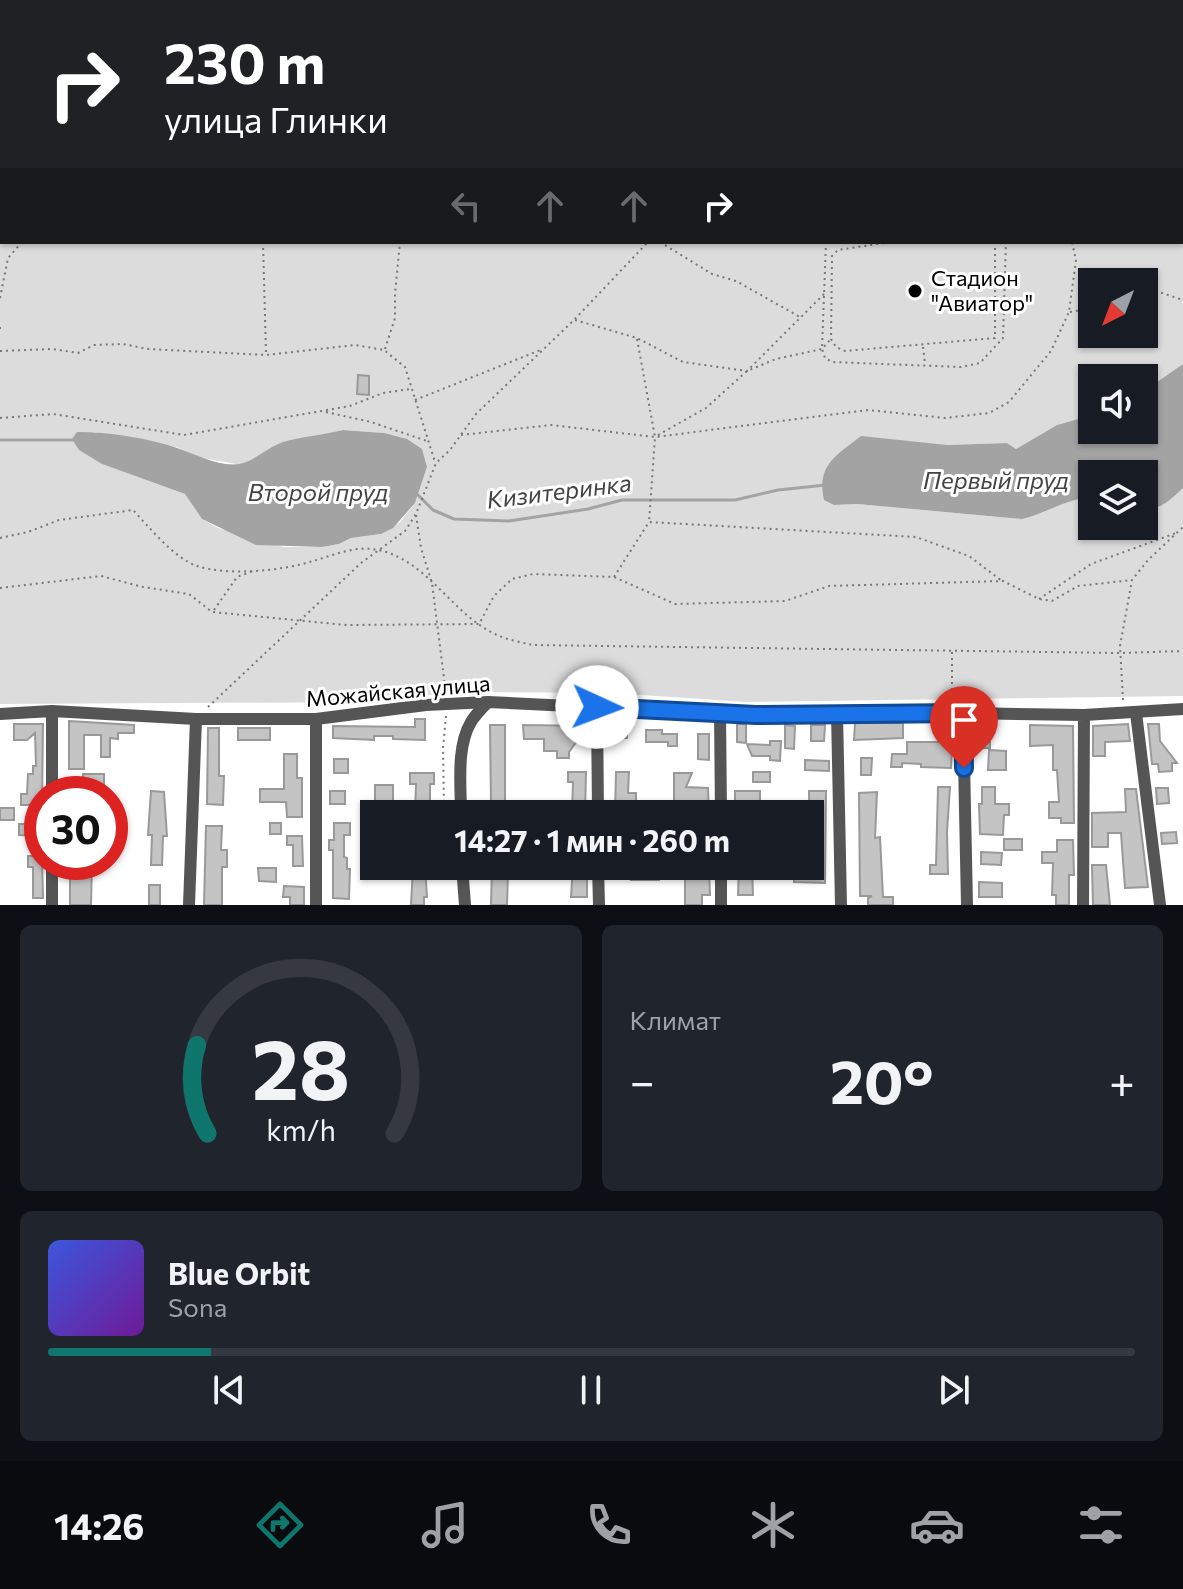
<!DOCTYPE html>
<html lang="ru">
<head>
<meta charset="utf-8">
<style>
  body { margin:0; font-family:Commissioner,sans-serif; background:#20242c; color:#f1f3f6; height:100vh; display:flex; flex-direction:column; font-size:30px; white-space:nowrap }
  * { box-sizing:border-box; margin:0 }
  p { font-size:26px; color:#9ea1a6 }
  .icon { flex:none; width:44px; height:44px; fill:none; stroke:currentColor; stroke-width:2; stroke-linecap:round; stroke-linejoin:round }
  .map { position:relative; height:905px; overflow:hidden }
  .sheet { display:flex; flex-direction:column; gap:20px; padding:20px; background:#0d0f14; flex:1 }
  .sheet>* { flex:none }
  .guide { position:absolute; left:0px; top:0px; width:1184px; height:244px; box-shadow:0 2px 6px #0004; background:#202124; color:#fff; overflow:hidden }
  .needle { width:52px; rotate:222deg }
  .controls { position:absolute; left:1078px; top:268px; display:grid; gap:16px }
  .controls a { display:grid; place-items:center; width:80px; height:80px; border-radius:0px; background:#171b24; box-shadow:0 2px 6px #0004; font-size:40px }
  .speed { position:absolute; left:24px; top:776px; display:flex; gap:16px; font-size:40px; font-weight:700; text-align:center }
  .speed>* { display:grid; place-content:center; width:104px; height:104px; border-radius:50%; background:#171b24; box-shadow:0 2px 6px #0004; line-height:1 }
  .speed .limit { border:12px solid #d22; background:#fff; color:#111 }
  .pin { position:absolute; display:grid; place-items:center; width:68px; height:68px; color:#fff; margin:-82px -34px; border-radius:50% 50% 50% 0; rotate:-45deg; box-shadow:0 0 8px #0007 }
  .pin .icon { rotate:45deg }
  .me { position:absolute; width:88px; margin:-44px; rotate:92deg; stroke-linejoin:round; filter:drop-shadow(0 0 6px #0008) }
  .turn { display:flex; align-items:center; gap:28px; height:168px; padding:0 32px; font-size:36px }
  .turn .icon { width:104px; height:104px; stroke-width:2.5 }
  .turn b { display:block; font-size:56px; line-height:68px }
  .lanes { display:flex; align-items:center; height:76px; padding:0 32px; background:#0003; justify-content:center; gap:40px; direction:ltr }
  .lanes .off { opacity:.35 }
  .big { font-size:60px; font-weight:700; line-height:1.1 }
  .sheet .tile { flex:1; display:flex; flex-direction:column; justify-content:center; gap:12px; min-width:0; padding:0 28px; border-radius:12px; background:#20242c }
  .sheet .dial { align-items:center; gap:0 }
  .dial svg { height:208px; overflow:visible; fill:none; stroke:#363941; stroke-width:7; stroke-linecap:round; text-anchor:middle }
  .dial text { fill:#f1f3f6; stroke:none }
  .song { display:flex; align-items:center; gap:24px }
  .cover { width:96px; height:96px; border-radius:12px; background:linear-gradient(135deg,hsl(230 70% 55%),hsl(280 70% 35%)) }
  .played { height:8px; border-radius:4px; background:linear-gradient(90deg,#0f766e 15%,#363941 15%) }
  .keys { display:flex; justify-content:space-around; direction:ltr }
  .heat { display:flex; justify-content:space-between; align-items:center; font-size:44px; direction:ltr }
  .sheet .tiles { flex:1; display:grid; gap:20px; grid-template-columns:1fr 1fr }
  .tile:last-child { grid-column:span 2 }
  .trip { position:absolute; left:360px; top:800px; width:464px; height:80px; border-radius:0px; background:#171b24; box-shadow:0 2px 6px #0004; font-weight:700; line-height:80px; text-align:center }
  .dock { display:flex; height:128px; justify-content:space-around; align-items:center; background:#090b0e; color:#9ea1a6 }
  .dock .icon { width:56px; height:56px }
  .dock .current { color:#0f766e }
  .dock b { font-size:36px; color:#f1f3f6 }
  .map>svg:first-child { display:block }
  .green { fill:#dcdcdc; fill-rule:evenodd }
  .water { fill:#a3a3a3 }
  .lines { fill:none; stroke-linecap:round; stroke-linejoin:round }
  .stream { stroke:#a3a3a3; stroke-width:3 }
  .building { fill:#c4c4c4; stroke:#999; stroke-width:2 }
  .path { stroke:#777; stroke-width:2; stroke-dasharray:2 4; stroke-linecap:butt }
  .lane { stroke:#555; stroke-width:6 }
  .street { stroke:#555; stroke-width:12 }
  .route-casing { stroke:#114b97; stroke-width:20 }
  .route { stroke:#1a73e8; stroke-width:14 }
  .poi-dot { fill:#000; stroke:#fff; stroke-width:3 }
  .labels { text-anchor:middle; stroke-width:6; stroke-linejoin:round; paint-order:stroke }
  .poi-label { font-size:22px; fill:#000; stroke:#fff; text-anchor:start }
  .street-label { font-size:22px; fill:#000; stroke:#fff }
  .water-label { font-size:24px; font-style:italic; fill:#444; stroke:#fff }
</style>
</head>
<body>
<div class="map">
<svg width="1183" height="905" viewBox="0 0 1183 905">
  <rect width="100%" height="100%" fill="#fff"/>
  <path class="green" d="M0 0 323 2H2V242H1182L1183 74V364L1144 391V378H1092V415L1057 425 1016 449 1007 443 947 445 834 505 857 504 1022 519C1048 513 1062 500 1092 497V526H1144V510C1160 510 1172 499 1183 488V696L746 702 612 693 490 692 412 696 371 702 0 704ZM1092 282H1144V334H1092ZM343 430 384 433 427 467 415 503 400 522 381 534 351 538 339 544 322 547H283L218 528 202 519 185 494 102 464 93 432 147 440 179 448 202 458 242 465 283 442 311 439Z
    M867 0H1157L866 2Z"/>
  <path class="water" d="M1183 364V488C1172 499 1160 510 1144 510V474H1092V497C1062 500 1048 513 1022 519L857 504 834 505 824 500C816 465 837 455 861 436L947 445 1007 443 1016 449 1057 425 1092 415V430H1144V391Z
    M343 430 384 433 407 439 422 449 427 467 415 503 393 528 381 534 351 538 339 544 322 547 256 545 202 519 185 494 102 464 79 450 72 439 77 432C110 432 149 438 180 449 198 455 219 467 239 464 253 462 268 447 283 442 300 437 323 435 343 430Z"/>
  <g class="lines">
    <path class="stream" d="M0 440H76
      M414 494H417L433 510 454 519 509 521 588 509 622 500H735L778 490 826 485"/>
  </g>
  <path class="building" d="M358 375 369 376V395L357 394Z
    M415 719H425V740L393 739V736H374V740L333 738V726L415 727Z
    M69 721 134 725V733H118V739L110 738V757H101V735H84V769H69Z
    M855 723H903V738L854 740Z
    M14 724H43L42 805H21V794H27L28 774H33V766H36L35 733 27 740H14Z
    M737 724H746V743L737 742Z
    M1128 724 1130 741 1105 742V756H1093V726Z
    M1148 724H1159L1160 741 1177 763H1172V771L1159 772 1158 764H1152Z
    M490 725H505V804H491Z
    M523 725 588 726V742L577 741 569 752V758H557V751H544V739H524Z
    M785 725 795 726 794 749 785 748Z
    M811 725H825L824 741H811Z
    M1030 725 1073 726 1074 823H1061V818H1049V802H1059L1057 770H1053V745L1030 746Z
    M616 726H627V738H616Z
    M977 726 990 727V748H977V733H981Z
    M208 728H219V776H224L223 805 207 804Z
    M238 728H270V740H238Z
    M646 730H662V734H677V746H668V742H646Z
    M939 732H953L951 768 921 767V764L902 763V767H891L892 754H907V742H939Z
    M698 734H709V760L698 759Z
    M770 741H781L780 761 770 760V756H752L747 744 770 745Z
    M989 750 1006 751V770H988Z
    M284 754H297V778H302V817H287L286 802H260V789H284Z
    M861 758H872L871 775H861Z
    M334 759H348V773H334Z
    M805 760 829 761V771L805 770Z
    M568 772H586L585 814H572L573 782H568Z
    M616 772H629L628 793H636V803H627V814H615Z
    M753 772H770V782H753Z
    M410 773H434V784H430V812H415L416 784H410Z
    M674 773H692L686 787 708 788 709 814H693V804H674Z
    M83 774H104V787H83Z
    M375 785H393V803H375Z
    M938 787H950L947 832 948 874H930V865H936Z
    M982 787H995V804H1009V815H1004L1003 835 980 834 979 804H982Z
    M1156 788H1168L1169 803 1157 804Z
    M1125 789H1136L1148 887 1125 888 1121 833H1108V847H1092V813L1126 812Z
    M151 791 164 792 167 836H163L162 865H151L152 835H148Z
    M330 791H345V804H330Z
    M735 791H760V802H735Z
    M809 791H826L825 883 794 882V868H810Z
    M877 792 875 838 880 837 883 897H893V905H868V898L872 896H860L859 793Z
    M0 808H14V820H0Z
    M270 823H281V834H270Z
    M334 823H350V835H344V857L347 858V869H350L349 899 333 898V850H329V840H334Z
    M19 824H42V836L19 835Z
    M206 826H222L221 850H227V867H222V905H204Z
    M1176 832 1177 843 1162 844 1161 833Z
    M287 836H302L303 866H293V845H287Z
    M1004 839H1022V850H1004Z
    M1057 840H1073L1074 875H1069V905H1056V895H1052L1053 863H1042V852H1057Z
    M981 852 1002 853 1001 865 981 864Z
    M28 856H42L43 898H33V867H28Z
    M70 862H92L91 905H70Z
    M1092 865H1106L1110 905H1093Z
    M492 866H503V872H508L507 905H491Z
    M573 866H587V897H571Z
    M739 866H752L753 895H738Z
    M258 868H276V882L259 881Z
    M413 868H425L427 897H424V905H411Z
    M632 868H660L659 880H631Z
    M685 869H709L710 895H702V905H685Z
    M979 882 1002 883V897H979Z
    M149 885H160V905H149Z
    M284 886 304 887V905H290V897H283Z"/>
  <g class="lines">
    <path class="path" d="M277 0 278 2
      M1122 0 1123 2
      M155 2 156 0
      M1069 2 1072 0
      M1150 2 1151 0
      M1182 196 1183 197
      M263 242 266 354
      M660 242 712 274 736 281 800 317
      M826 242 822 349 825 358 832 362 961 367 980 363 1003 338 1006 242
      M890 242 838 250 832 256 831 339 836 347 845 351 995 338V242
      M1144 287 1183 300
      M0 298 8 258 22 242
      M1070 312 1092 308
      M575 320 637 338 683 362 747 371 824 294
      M0 327V330
      M637 339 655 437 649 522
      M923 347 925 364
      M385 349 395 318V294L400 242
      M0 351 53 349 78 353 94 345 123 344 148 349 266 355 355 345 384 350 405 367 435 462
      M415 400 543 349
      M326 412 371 422 427 441
      M0 418 53 414 184 435 350 406 383 393 410 389
      M461 435 551 425 655 437 868 410 945 418 989 413 1009 402 1051 351 1069 312 1076 260 1072 242
      M658 435 706 408 747 371 776 359 822 349 830 340
      M416 515 421 548 432 583 446 694
      M0 538 28 532 59 520 133 510C149 527 175 559 197 566 227 576 282 571 313 561 334 555 356 545 378 550 428 560 452 615 497 635 508 640 521 642 532 645L1120 653 1183 651
      M614 577 649 522 916 537 969 556 1002 581
      M0 588 101 576 143 587 189 594 212 612 346 625 479 624 494 596 512 579 533 574 614 577 675 604 785 601 829 586 1003 581 1039 599 1052 601 1078 586 1132 580
      M1039 599 1091 564 1176 533
      M214 610 237 577 253 571
      M952 652V702
      M1123 700 1120 646 1132 580 1148 560 1183 527
      M208 707 361 563 405 531 416 514 436 463 450 450 476 414 574 320 648 242
      M446 716 443 748 444 809 447 814"/>
    <path class="lane" d="M360 0V2
      M470 0V2
      M574 0V2
      M373 2 377 0
      M1037 2V0"/>
    <path class="street" d="M1182 75H1183
      M0 177H2
      M597 707 598 814
      M52 711V794
      M720 712 721 814
      M837 713 841 905
      M963 713 967 905
      M1136 713 1160 905
      M0 714 52 711 196 719H316L426 705 488 702 756 715 963 713 1084 715 1183 709
      M316 719V905
      M461 814C461 786 456 747 471 722 475 715 482 708 488 702
      M52 862V905
      M462 866 465 905
      M598 866 599 905
      M721 866V905
      M189 905 196 719
      M1083 905 1084 715"/>
  </g>
  <g class="lines">
    <defs>
      <path id="route" d="M597 707 756 715 963 713 964 768"/>
    </defs>
    <use href="#route" class="route-casing"/>
    <use href="#route" class="route"/>
  </g>
  <circle class="poi-dot" cx="915" cy="291" r="8"/>
  <g class="labels">
    <g class="poi-label">
      <text x="931" y="286">Стадион<tspan x="931" dy="25">"Авиатор"</tspan></text>
    </g>
    <g class="street-label">
      <text transform="translate(398 691) rotate(-5)" y="8">Можайская улица</text>
    </g>
    <g class="water-label">
      <text x="996" y="489">Первый пруд</text>
      <text transform="translate(559 492) rotate(-7)" y="8">Кизитеринка</text>
      <text x="318" y="501">Второй пруд</text>
    </g>
  </g>
</svg>
<div class="controls">
<a><svg class="needle" viewBox="-14 -14 28 28"><path d="M0-13l5 13h-10z" fill="#e53935"/><path d="M0 13l5-13h-10z" fill="#9ea1a6"/></svg></a>
<a><svg class="icon" aria-label="sound" viewBox="0 0 24 24"><path d="M4 9h4l5-4v14l-5-4H4zM17 9q2 3 0 6"/></svg></a>
<a><svg class="icon" aria-label="layers" viewBox="0 0 24 24"><path d="M12 4l9 5-9 5-9-5zM3 14l9 5 9-5"/></svg></a>
</div>
<div class="speed"><div class="limit">30</div></div>
<div class="pin" style="left:964px;top:768px;background:#d93025"><svg class="icon" aria-label="arrive" viewBox="0 0 24 24"><path d="M6 21V4h12l-3 4 3 4H6"/></svg></div>
<svg class="me" style="left:597px;top:707px" viewBox="-20 -20 40 40"><circle r="19" fill="#fff"/><path d="M0-13L10 11 0 6-10 11z" fill="#1a73e8"/></svg>
<div class="trip">14:27 · 1 мин · 260 m</div>
<div class="guide">
<div class="turn"><svg class="icon" aria-label="right" viewBox="0 0 24 24"><path d="M7 20v-9h11M14 6l5 5-5 5"/></svg><div><b>230 m</b>улица Глинки</div></div>
<div class="lanes"><svg class="icon off" aria-label="left" viewBox="0 0 24 24"><path d="M17 20v-9H6M10 6l-5 5 5 5"/></svg><svg class="icon off" aria-label="ahead" viewBox="0 0 24 24"><path d="M12 20V5M6 11l6-6 6 6"/></svg><svg class="icon off" aria-label="ahead" viewBox="0 0 24 24"><path d="M12 20V5M6 11l6-6 6 6"/></svg><svg class="icon" aria-label="right" viewBox="0 0 24 24"><path d="M7 20v-9h11M14 6l5 5-5 5"/></svg></div>
</div>
</div>
<section class="sheet">
<div class="tiles">
<div class="tile dial"><svg viewBox="0 0 100 80">
<path d="M14 69A42 42 0 1 1 86 69"/>
<path d="M14 69A42 42 0 0 1 10 35" stroke="#0f766e"/>
<text x="50" y="56" font-size="32" font-weight="700">28</text>
<text x="50" y="72" font-size="11">km/h</text>
</svg></div>
<div class="tile"><p>Климат</p>
<div class="heat"><a>−</a><b class="big">20°</b><a>+</a></div>
</div>
<div class="tile">
<div class="song"><i class="cover"></i><div><b>Blue Orbit</b><p>Sona</p></div></div>
<div class="played"></div>
<div class="keys"><svg class="icon" aria-label="previous" viewBox="0 0 24 24"><path d="M18 5L8 12l10 7zM5 5v14"/></svg><svg class="icon" aria-label="pause" viewBox="0 0 24 24"><path d="M8 5v14M16 5v14"/></svg><svg class="icon" aria-label="next" viewBox="0 0 24 24"><path d="M6 5l10 7-10 7zM19 5v14"/></svg></div>
</div>
</div>
</section>
<nav class="dock">
<b>14:26</b>
<svg class="icon current" aria-label="directions" viewBox="0 0 24 24"><path d="M12 3l9 9-9 9-9-9zM9 14v-3h6M13 9l2 2-2 2"/></svg>
<svg class="icon" aria-label="music" viewBox="0 0 24 24"><path d="M9 18V5l10-2v13"/><circle cx="6" cy="18" r="3"/><circle cx="16" cy="16" r="3"/></svg>
<svg class="icon" aria-label="phone" viewBox="0 0 24 24"><path d="M5 4h4l2 5-3 2q2 4 5 5l2-3 5 2v4C11 20 4 13 5 4z"/></svg>
<svg class="icon" aria-label="climate" viewBox="0 0 24 24"><path d="M12 3v18M4 7l16 10M4 17L20 7"/></svg>
<svg class="icon" aria-label="car" viewBox="0 0 24 24"><path d="M5 17H2v-5l4-1 3-4h7l3 4 3 1v5h-3M9 17h6M6 11h13"/><circle cx="7" cy="17" r="2"/><circle cx="17" cy="17" r="2"/></svg>
<svg class="icon" aria-label="filters" viewBox="0 0 24 24"><path d="M4 7h16M4 17h16"/><circle cx="9" cy="7" r="2"/><circle cx="15" cy="17" r="2"/></svg>
</nav>
</body>
</html>
